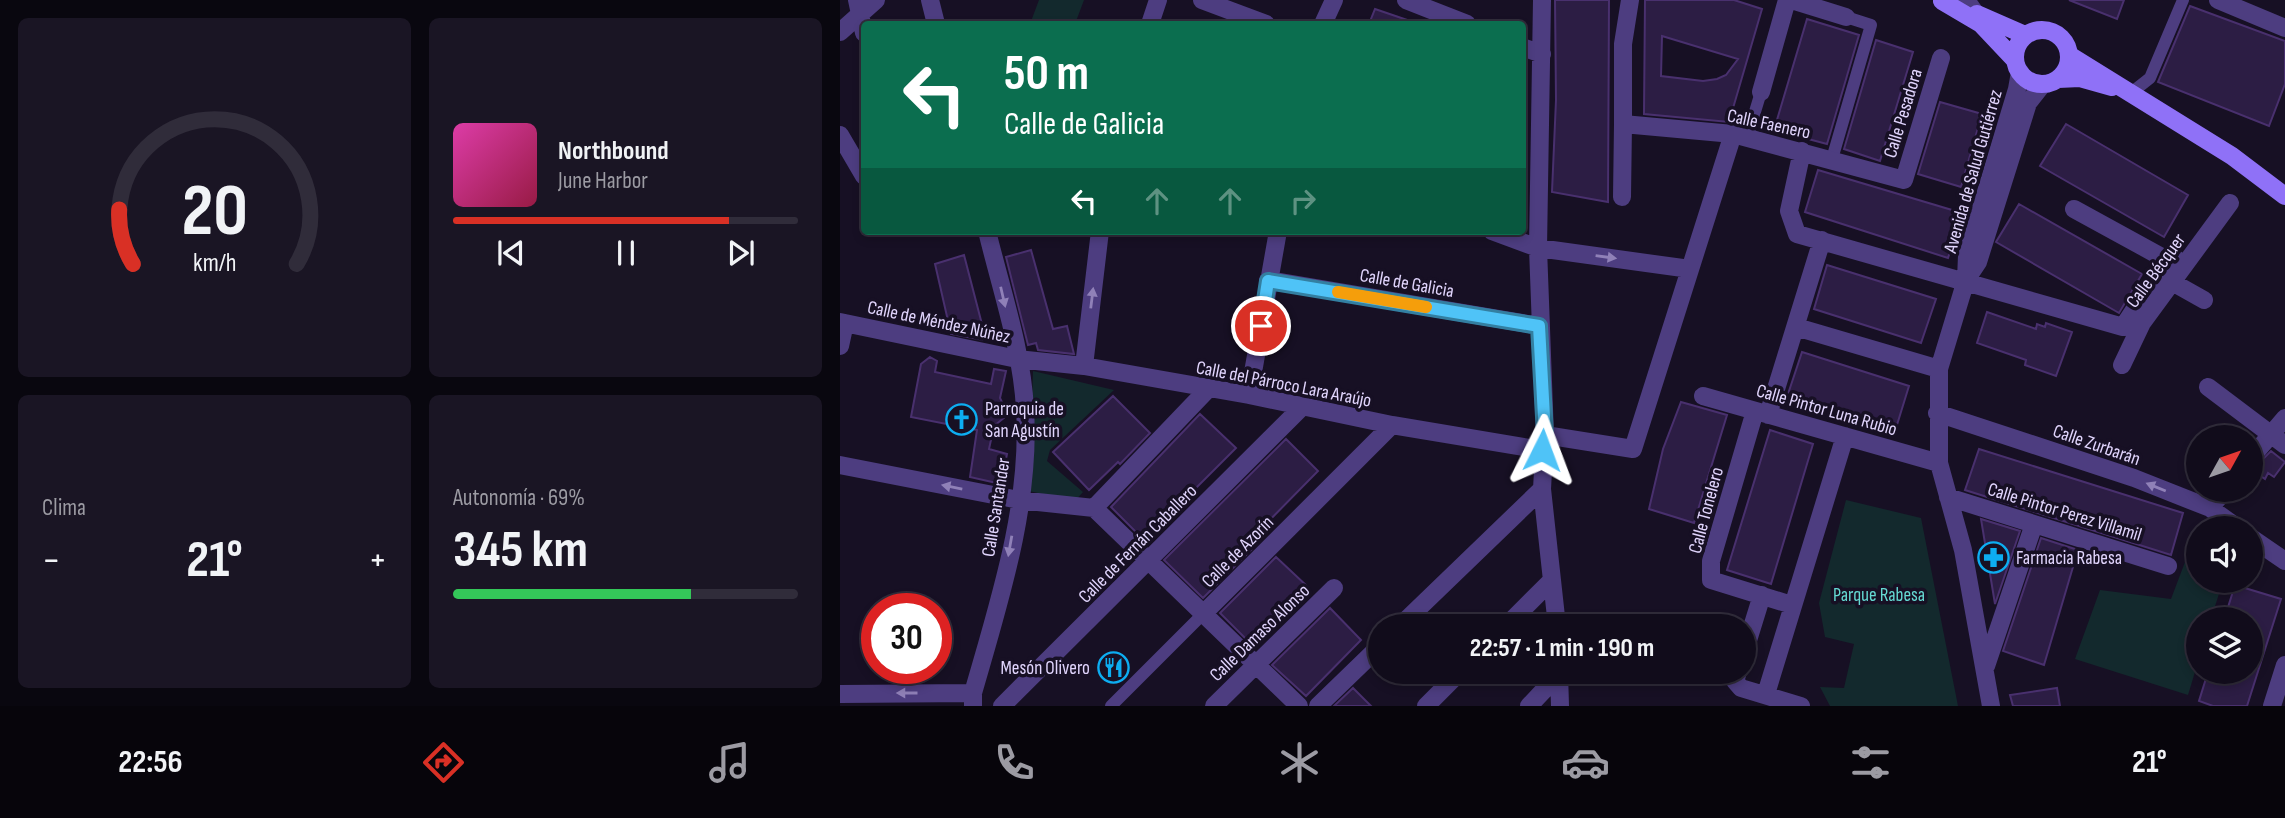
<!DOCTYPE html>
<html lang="es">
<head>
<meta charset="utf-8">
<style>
  body { margin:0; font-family:"Sofia Sans Condensed",sans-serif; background:#1a1524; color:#f1f3f6; height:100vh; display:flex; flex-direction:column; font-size:26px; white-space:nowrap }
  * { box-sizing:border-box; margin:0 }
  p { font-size:23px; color:#9c9ba3 }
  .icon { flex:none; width:38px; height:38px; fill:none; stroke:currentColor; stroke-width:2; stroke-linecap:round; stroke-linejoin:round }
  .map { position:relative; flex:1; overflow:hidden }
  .panel { display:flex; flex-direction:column; gap:18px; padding:18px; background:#09070f; width:840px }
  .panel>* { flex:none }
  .top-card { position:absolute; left:21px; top:21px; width:665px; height:214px; border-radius:7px; box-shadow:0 4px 10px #0003,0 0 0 2px #302c3a; background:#0b6e4f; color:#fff; overflow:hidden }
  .needle { width:46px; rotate:50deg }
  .buttons { position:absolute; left:1346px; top:425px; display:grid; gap:14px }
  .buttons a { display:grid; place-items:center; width:77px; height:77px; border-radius:50%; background:#110c1b; box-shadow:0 4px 10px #0003,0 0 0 2px #302c3a; font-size:35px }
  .speed { position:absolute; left:21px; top:593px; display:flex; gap:14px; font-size:35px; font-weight:700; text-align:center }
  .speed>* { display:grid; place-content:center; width:91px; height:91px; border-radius:50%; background:#110c1b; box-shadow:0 4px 10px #0003,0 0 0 2px #302c3a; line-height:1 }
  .speed .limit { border:10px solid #d22; background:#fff; color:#111 }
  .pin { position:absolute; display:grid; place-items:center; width:60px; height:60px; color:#fff; margin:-30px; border:4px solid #fff; border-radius:50%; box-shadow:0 2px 7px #0007 }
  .me { position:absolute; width:77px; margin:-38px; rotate:3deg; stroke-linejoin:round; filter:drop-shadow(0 0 5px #0008) }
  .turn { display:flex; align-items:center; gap:24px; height:147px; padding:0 28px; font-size:32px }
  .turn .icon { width:91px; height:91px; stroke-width:2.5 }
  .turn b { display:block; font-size:49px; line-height:60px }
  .lanes { display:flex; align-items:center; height:66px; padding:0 28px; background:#0003; justify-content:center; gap:35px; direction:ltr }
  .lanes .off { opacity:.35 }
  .big { font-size:52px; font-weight:700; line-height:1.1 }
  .panel .card { flex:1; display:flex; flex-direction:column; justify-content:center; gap:10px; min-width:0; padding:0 24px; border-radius:10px; background:#1a1524 }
  .panel .dial { align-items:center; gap:0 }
  .dial svg { height:182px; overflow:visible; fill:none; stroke:#302c3a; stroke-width:7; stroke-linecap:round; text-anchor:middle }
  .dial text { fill:#f1f3f6; stroke:none }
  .song { display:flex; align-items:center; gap:21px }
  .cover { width:84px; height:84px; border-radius:10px; background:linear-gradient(135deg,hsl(320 70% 55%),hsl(340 70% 35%)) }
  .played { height:7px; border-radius:4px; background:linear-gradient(90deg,#d93025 80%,#302c3a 80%) }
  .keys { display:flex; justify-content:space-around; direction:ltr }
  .heat { display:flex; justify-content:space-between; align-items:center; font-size:38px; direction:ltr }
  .charge { height:10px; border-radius:5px; background:linear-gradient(90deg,#34c759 69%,#302c3a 0) }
  .panel .tiles { flex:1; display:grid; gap:18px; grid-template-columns:repeat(2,1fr) }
  .trip { position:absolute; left:528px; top:614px; width:388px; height:70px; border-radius:35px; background:#110c1b; box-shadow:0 4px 10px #0003,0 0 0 2px #302c3a; font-weight:700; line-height:70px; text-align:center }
  .menu { display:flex; height:112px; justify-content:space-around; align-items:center; background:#07050b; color:#9c9ba3 }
  .menu .icon { width:49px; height:49px }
  .menu .active { color:#d93025 }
  .menu b { font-size:32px; color:#f1f3f6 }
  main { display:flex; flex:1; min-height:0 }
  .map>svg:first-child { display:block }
  .green { fill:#13292d }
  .building { fill:#2c1d44; stroke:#49306e; stroke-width:2; fill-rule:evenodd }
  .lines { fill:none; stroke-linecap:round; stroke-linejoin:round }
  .pedestrian { stroke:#4d3d80; stroke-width:12 }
  .minor { stroke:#4d3d80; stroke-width:18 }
  .secondary { stroke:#8f71f7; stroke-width:18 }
  .oneway { fill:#9081b8 }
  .route-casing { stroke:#337fa1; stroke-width:18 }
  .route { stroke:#4fc3f7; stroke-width:12 }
  .slow { stroke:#f59e0b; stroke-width:12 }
  .labels { text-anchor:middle; stroke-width:7; stroke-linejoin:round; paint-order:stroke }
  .street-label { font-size:19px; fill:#e1d5fd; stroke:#171024 }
  .poi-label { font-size:19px; fill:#e1d5fd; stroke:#171024; text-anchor:start }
  .park-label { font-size:19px; fill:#65d9d3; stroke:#171024 }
</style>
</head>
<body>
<main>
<section class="panel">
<div class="tiles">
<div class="card dial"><svg viewBox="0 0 100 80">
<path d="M14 69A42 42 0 1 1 86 69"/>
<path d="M14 69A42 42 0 0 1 8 45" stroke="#d93025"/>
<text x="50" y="56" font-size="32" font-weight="700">20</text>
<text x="50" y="72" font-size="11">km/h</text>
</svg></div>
<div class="card">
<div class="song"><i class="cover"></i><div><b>Northbound</b><p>June Harbor</p></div></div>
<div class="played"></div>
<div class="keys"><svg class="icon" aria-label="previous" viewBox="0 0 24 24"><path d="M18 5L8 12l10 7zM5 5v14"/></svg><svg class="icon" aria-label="pause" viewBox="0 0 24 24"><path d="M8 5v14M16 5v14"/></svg><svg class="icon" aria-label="next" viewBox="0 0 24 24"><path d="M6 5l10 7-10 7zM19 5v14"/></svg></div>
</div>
<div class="card"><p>Clima</p>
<div class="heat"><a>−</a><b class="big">21°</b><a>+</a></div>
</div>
<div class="card"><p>Autonomía · 69%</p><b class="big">345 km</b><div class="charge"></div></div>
</div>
</section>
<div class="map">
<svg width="1445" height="706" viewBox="0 0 1445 706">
  <rect width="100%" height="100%" fill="#171024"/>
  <path class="green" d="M199 0H244L235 24H190Z
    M193 371 274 390 210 450 207 461 243 492 235 501 189 491Z
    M1006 500 1081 518 1118 706H990L980 687 1004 688 1014 644 985 637 979 603Z
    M1359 525 1364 528H1358V581H1383L1371 619 1358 620V662L1348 695 1235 659 1260 590 1331 599Z"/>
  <path class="building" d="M715 0H769L768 202 712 192 716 100Z
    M805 0H894L922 9 889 122 804 114ZM822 36 898 59 886 75 877 79 863 81 821 76Z
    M1229 0H1284L1277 19Z
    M1350 6 1445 41V84L1429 126 1318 82Z
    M535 9 576 23 575 24H529Z
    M967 19 1019 35 987 144 934 130Z
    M1036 40 1073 52 1040 161 1004 149Z
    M1100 102 1142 114 1121 187 1078 174Z
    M1226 124 1348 195 1324 237 1200 166Z
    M978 170 1122 213 1108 258 965 212Z
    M1179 204 1302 274 1279 313 1156 242Z
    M191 250 213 329 227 326 234 354 198 350 196 343 188 345 166 257Z
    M124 255 145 336 143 340 111 334 95 264Z
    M987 265 1096 299 1081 343 974 309Z
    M1147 312 1196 329 1197 324 1205 327 1206 323 1232 332 1216 376 1185 365 1186 360 1137 343Z
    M962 352 1069 386 1056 428 947 397Z
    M90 357 97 361 95 372 151 384 154 369 166 371 160 398 166 411 165 417 154 426 149 449 167 454 161 484 130 477 137 430 71 417 81 364Z
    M273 396 310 433 280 464 278 462 249 490 213 452Z
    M841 402 887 415 854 523 809 509 823 449Z
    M360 414 396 448 304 540 271 507Z
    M930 430 973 444 931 584 887 570Z
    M446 439 478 471 415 535 420 541 363 598 324 560Z
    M1139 449 1343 513 1331 555 1125 490Z
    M1431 451 1445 462 1434 477 1428 473 1425 479 1412 470Z
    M1141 519 1180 531 1155 604Z
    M1201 538 1238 550 1204 665 1163 651Z
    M436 557 468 587 412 645 380 613Z
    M1395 585 1441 599 1407 706H1373L1359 701 1368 672H1410V620H1384Z
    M490 608 521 640 466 696 432 665Z
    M513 688 531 706H494Z
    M1217 688 1220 706H1173L1170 695Z"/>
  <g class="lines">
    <path class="pedestrian" d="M1291 93 1310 78 1343 0
      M907 138 921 92
      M992 159 1031 25 1006 17
      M271 706 363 614"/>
    <path class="minor" d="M17 0 24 33
      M90 0 96 24
      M362 0 426 24
      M566 0 627 24
      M702 0 698 248 705 435 702 489 717 626
      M790 0 783 44V124L893 134 1064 180 1101 58
      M951 0 1006 17
      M1126 0 1136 14
      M1378 0 1445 28
      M310 24 318 0
      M483 24 494 0
      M0 32 36 0
      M682 47 702 54
      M921 92 947 0
      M0 135 24 176
      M962 151 949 211 957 234 1283 327 1327 260
      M782 197 783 124
      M1234 209 1327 260 1336 259
      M652 231 698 248 850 269
      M428 280 700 326
      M1126 280 1138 262 1188 103 1203 84
      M1332 282 1364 300
      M0 322 177 359 244 366 409 395 552 425 702 450
      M956 327 1099 369
      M0 346 5 323
      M1282 365 1302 323 1390 203
      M244 366 260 231
      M1368 387 1445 445
      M409 395 438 231
      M863 396 1099 463
      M915 411 871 561V580L952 605
      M1097 413 1294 478 1370 508 1398 528
      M928 415 982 240
      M705 435 793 449 893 134
      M1410 459 1445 418
      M0 465 179 500 254 508 459 706
      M1108 497 1328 566
      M254 508 368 389
      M1370 508 1385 490
      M1410 537 1445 561
      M363 614 552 425
      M560 626 702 489
      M666 626 712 580
      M905 650 922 595
      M1146 666 1194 524
      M719 672 720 706
      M898 672 895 681 901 688 961 706
      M0 694 133 693
      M926 694 1005 436
      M133 706V693C159 602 191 505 185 409 182 350 161 289 147 231
      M162 706 461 408
      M374 706 494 588
      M478 706 541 645
      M586 706 620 672
      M689 706 719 674
      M1151 706 1123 550 1099 463V369L1126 280 1127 255 1177 89 1180 72
      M1432 706 1445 665"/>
    <path class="secondary" d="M1102 1 1141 24 1175 60
      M1137 14 1185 35
      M1175 57a27 27 0 1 1 54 0a27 27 0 1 1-54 0Z
      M1229 55 1392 156 1445 196
      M1218 79 1240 78 1272 87"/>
  </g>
  <defs><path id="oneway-solid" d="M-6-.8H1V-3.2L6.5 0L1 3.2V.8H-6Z" transform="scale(1.75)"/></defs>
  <g class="oneway">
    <use href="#oneway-solid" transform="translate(766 257) rotate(8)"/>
    <use href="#oneway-solid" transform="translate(163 297) rotate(77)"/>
    <use href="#oneway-solid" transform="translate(252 298) rotate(-83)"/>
    <use href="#oneway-solid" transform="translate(112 487) rotate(-169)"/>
    <use href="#oneway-solid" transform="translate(1316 487) rotate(-158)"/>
    <use href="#oneway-solid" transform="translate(170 546) rotate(100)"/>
    <use href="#oneway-solid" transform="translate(67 693) rotate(180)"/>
  </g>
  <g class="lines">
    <defs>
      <path id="route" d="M421 326 428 281 699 326 705 435 702 450"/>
    </defs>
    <use href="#route" class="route-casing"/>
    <use href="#route" class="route"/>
    <path class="slow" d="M498 292 586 307"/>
  </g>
  <defs>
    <symbol id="church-ring" viewBox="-11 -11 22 22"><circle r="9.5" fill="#171024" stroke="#0dadf1" stroke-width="1.5"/><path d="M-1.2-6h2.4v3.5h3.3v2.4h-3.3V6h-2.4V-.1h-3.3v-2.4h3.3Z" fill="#0dadf1"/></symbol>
    <symbol id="pharmacy-ring" viewBox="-11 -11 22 22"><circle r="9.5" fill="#171024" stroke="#0dadf1" stroke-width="1.5"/><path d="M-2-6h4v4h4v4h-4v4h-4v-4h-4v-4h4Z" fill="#0dadf1"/></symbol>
    <symbol id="restaurant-ring" viewBox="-11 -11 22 22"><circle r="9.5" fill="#171024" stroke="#0dadf1" stroke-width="1.5"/><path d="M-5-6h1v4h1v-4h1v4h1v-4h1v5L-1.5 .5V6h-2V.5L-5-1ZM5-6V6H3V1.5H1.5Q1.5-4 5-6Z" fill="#0dadf1"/></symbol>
  </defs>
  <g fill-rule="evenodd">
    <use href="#church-ring" x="104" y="402" width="35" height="35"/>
    <use href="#pharmacy-ring" x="1136" y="540" width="35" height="35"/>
    <use href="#restaurant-ring" x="256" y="650" width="35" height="35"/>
  </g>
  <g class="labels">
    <g class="street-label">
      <text transform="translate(1062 113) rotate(-73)" y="7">Calle Pesadora</text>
      <text transform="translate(929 123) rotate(12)" y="7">Calle Faenero</text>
      <text transform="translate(1132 171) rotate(-74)" y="7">Avenida de Salud Gutiérrez</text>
      <text transform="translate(1315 270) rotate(-54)" y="7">Calle Bécquer</text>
      <text transform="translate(567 282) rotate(10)" y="7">Calle de Galicia</text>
      <text transform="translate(99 321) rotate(12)" y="7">Calle de Méndez Núñez</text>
      <text transform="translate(444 383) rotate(11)" y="7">Calle del Párroco Lara Araújo</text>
      <text transform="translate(987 409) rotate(16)" y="7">Calle Pintor Luna Rubio</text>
      <text transform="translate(1257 444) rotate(19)" y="7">Calle Zurbarán</text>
      <text transform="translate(155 507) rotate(-81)" y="7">Calle Santander</text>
      <text transform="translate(865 510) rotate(-75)" y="7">Calle Tonelero</text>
      <text transform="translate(1225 511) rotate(17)" y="7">Calle Pintor Perez Villamil</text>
      <text transform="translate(297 543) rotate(-45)" y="7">Calle de Fernán Caballero</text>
      <text transform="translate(397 551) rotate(-45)" y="7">Calle de Azorín</text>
      <text transform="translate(419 632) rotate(-44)" y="7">Calle Damaso Alonso</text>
    </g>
    <g class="poi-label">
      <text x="145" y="415">Parroquia de<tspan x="145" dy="22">San Agustín</tspan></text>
      <text x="1176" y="564">Farmacia Rabesa</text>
      <text x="250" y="674" text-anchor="end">Mesón Olivero</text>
    </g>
    <g class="park-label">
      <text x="1039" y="601">Parque Rabesa</text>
    </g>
  </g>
</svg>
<div class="buttons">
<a><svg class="needle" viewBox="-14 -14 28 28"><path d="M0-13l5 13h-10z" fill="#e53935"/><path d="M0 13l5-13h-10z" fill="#9c9ba3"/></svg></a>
<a><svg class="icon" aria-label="sound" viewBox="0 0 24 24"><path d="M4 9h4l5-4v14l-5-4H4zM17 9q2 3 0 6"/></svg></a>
<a><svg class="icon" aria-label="layers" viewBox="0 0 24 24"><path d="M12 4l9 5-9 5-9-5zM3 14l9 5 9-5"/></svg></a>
</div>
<div class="speed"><div class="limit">30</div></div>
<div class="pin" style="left:421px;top:326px;background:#d93025"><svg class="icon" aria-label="arrive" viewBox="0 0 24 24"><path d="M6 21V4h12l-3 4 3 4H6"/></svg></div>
<svg class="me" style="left:702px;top:450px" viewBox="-20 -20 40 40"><path d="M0-17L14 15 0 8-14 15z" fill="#4fc3f7" stroke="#fff" stroke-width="4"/></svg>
<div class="trip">22:57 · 1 min · 190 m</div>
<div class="top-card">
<div class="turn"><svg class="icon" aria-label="left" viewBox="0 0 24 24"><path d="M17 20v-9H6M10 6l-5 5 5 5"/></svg><div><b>50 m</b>Calle de Galicia</div></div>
<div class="lanes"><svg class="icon" aria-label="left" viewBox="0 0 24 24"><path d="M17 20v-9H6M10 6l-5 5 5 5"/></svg><svg class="icon off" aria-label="ahead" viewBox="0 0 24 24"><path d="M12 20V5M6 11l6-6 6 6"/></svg><svg class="icon off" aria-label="ahead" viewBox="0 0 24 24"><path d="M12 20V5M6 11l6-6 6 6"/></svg><svg class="icon off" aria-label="right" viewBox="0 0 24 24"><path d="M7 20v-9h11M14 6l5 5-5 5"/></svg></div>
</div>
</div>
</main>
<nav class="menu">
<b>22:56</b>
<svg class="icon active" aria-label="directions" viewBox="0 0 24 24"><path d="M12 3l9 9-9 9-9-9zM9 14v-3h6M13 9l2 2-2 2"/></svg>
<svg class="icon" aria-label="music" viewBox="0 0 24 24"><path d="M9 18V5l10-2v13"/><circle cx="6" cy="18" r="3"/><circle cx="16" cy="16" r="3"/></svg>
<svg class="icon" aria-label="phone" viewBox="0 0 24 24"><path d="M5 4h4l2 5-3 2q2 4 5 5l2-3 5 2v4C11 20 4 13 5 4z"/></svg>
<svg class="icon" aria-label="climate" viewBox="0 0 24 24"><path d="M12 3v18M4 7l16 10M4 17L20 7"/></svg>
<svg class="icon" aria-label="car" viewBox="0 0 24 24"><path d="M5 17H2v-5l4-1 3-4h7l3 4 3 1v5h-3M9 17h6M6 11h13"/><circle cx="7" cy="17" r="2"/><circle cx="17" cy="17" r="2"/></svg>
<svg class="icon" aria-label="filters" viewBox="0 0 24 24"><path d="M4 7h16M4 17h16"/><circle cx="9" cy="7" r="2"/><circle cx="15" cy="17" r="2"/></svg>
<b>21°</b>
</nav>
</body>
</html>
